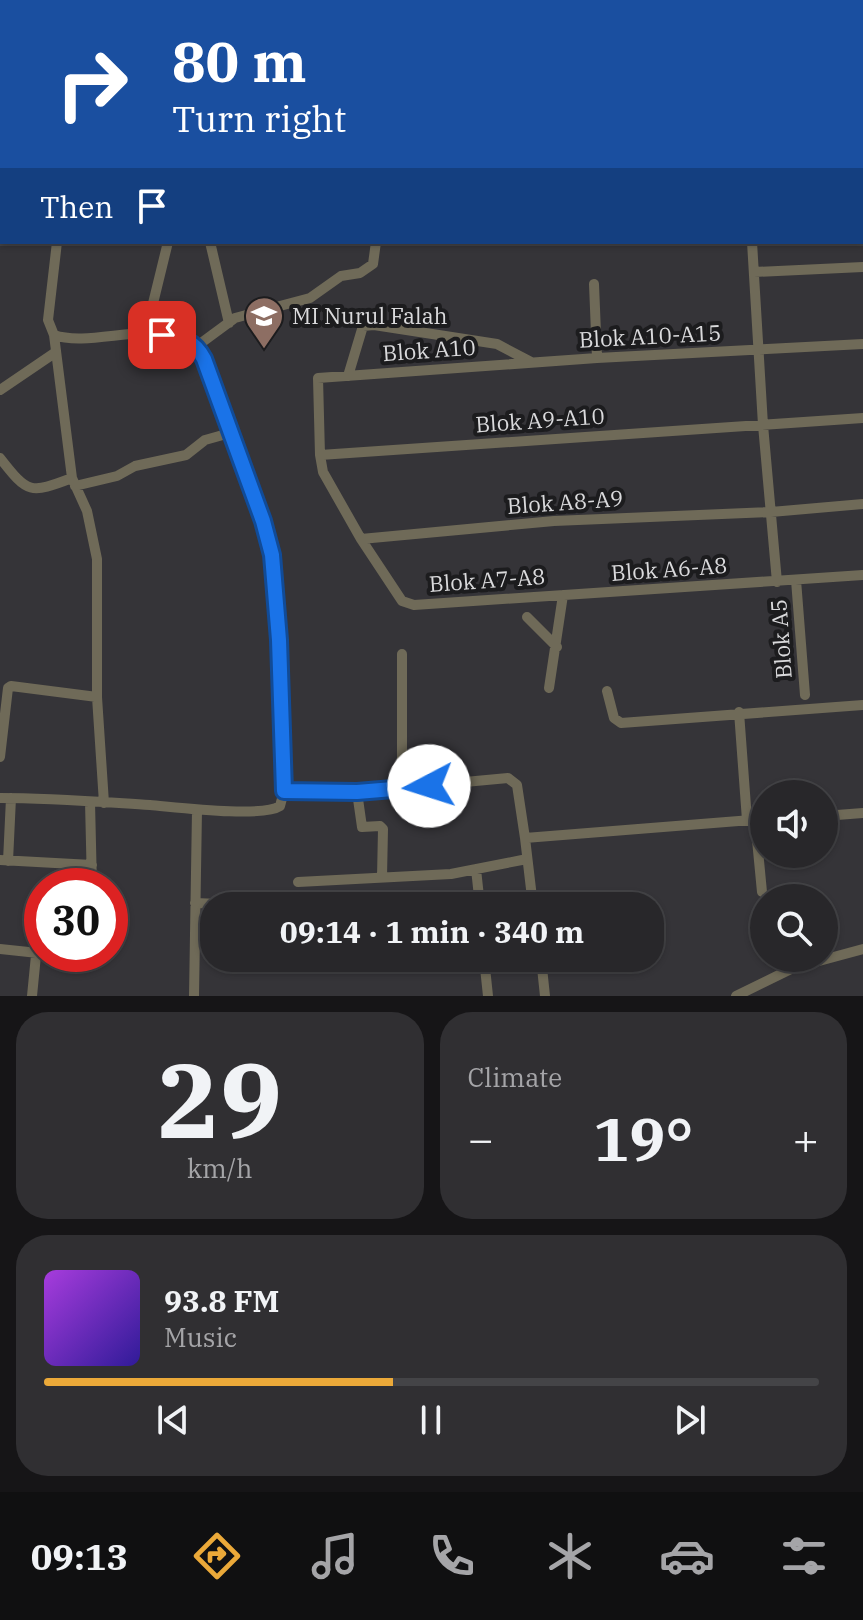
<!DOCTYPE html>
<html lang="en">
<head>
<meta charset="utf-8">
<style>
  body { margin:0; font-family:"IBM Plex Serif",serif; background:#302f32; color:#f1f3f6; height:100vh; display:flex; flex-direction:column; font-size:30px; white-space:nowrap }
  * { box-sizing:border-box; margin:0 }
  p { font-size:26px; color:#a5a5a8 }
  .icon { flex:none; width:44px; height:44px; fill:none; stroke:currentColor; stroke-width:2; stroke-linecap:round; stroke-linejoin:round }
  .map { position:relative; height:996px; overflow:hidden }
  .details { display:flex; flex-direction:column; gap:16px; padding:16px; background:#161517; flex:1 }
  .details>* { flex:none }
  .hud { position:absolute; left:0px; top:0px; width:864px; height:244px; box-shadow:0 2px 6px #0004,0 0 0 2px #444447; background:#1a4fa0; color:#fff; overflow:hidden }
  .fabs { position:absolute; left:750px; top:780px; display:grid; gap:16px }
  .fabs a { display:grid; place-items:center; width:88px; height:88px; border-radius:50%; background:#28272a; box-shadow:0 2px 6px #0004,0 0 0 2px #444447; font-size:40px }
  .speed { position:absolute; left:24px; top:868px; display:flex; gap:16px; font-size:40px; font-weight:700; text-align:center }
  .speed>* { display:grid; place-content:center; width:104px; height:104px; border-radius:50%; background:#28272a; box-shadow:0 2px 6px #0004,0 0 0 2px #444447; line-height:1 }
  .speed .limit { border:12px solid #d22; background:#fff; color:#111 }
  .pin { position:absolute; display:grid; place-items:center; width:68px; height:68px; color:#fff; margin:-34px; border-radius:16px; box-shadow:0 4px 12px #0006 }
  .me { position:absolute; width:88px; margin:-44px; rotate:265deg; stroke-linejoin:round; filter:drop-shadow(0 0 6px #0008) }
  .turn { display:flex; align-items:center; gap:28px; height:168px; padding:0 40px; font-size:36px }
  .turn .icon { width:104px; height:104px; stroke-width:2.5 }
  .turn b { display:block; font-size:56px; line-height:68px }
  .then { display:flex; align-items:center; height:76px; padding:0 40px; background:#0003; gap:16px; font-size:30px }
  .big { font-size:60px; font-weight:700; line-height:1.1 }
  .details .card { flex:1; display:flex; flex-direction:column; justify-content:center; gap:12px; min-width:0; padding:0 28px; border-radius:32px; background:#302f32 }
  .details .dial { align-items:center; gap:0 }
  .dial b { font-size:104px; line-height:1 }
  .song { display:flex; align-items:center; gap:24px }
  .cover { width:96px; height:96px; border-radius:12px; background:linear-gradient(135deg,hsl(280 70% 55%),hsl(250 70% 35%)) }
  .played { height:8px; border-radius:4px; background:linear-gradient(90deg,#eba939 45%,#444447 45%) }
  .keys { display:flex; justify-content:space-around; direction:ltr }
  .heat { display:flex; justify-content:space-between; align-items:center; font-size:44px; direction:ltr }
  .details .tiles { flex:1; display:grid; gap:16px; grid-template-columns:1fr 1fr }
  .card:last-child { grid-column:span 2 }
  .trip { position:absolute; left:200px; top:892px; width:464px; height:80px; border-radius:32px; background:#28272a; box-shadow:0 2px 6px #0004,0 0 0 2px #444447; font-weight:700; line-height:80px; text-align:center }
  .dock { display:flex; height:128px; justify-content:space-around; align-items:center; background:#101011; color:#a5a5a8 }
  .dock .icon { width:56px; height:56px }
  .dock .selected { color:#eba939 }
  .dock b { font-size:36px; color:#f1f3f6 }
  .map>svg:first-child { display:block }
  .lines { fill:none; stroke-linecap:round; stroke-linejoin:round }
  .minor { stroke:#6f6a58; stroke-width:10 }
  .route-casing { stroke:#114b97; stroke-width:20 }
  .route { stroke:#1a73e8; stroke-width:14 }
  .labels { text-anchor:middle; stroke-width:8; stroke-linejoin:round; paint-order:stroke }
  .poi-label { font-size:22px; fill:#dadadc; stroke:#1c1c1e; text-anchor:start }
  .street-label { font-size:22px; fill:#dadadc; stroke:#1c1c1e }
</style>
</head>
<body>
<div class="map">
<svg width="863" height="996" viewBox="0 0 863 996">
  <rect width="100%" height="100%" fill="#353438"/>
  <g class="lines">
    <path class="minor" d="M0 0 2 20
      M75 0 76 2
      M248 0V2
      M424 0V2
      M256 2 271 0
      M576 2 578 0
      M709 2V0
      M769 2V0
      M815 2V0
      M858 2V0
      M862 39H863
      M862 119H863
      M862 189H863
      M210 242 229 323
      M752 242 763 425 777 582
      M754 272 863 267
      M594 284 597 358
      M146 332 168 242
      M54 335 72 478 87 511 97 559V697L104 803
      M863 344 597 358 318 378 320 455 323 472 361 539 402 601 414 605 863 575
      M197 346 235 318 310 298 341 276 360 273 373 264 376 242
      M348 376 363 326 374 325 497 344 531 362
      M0 390 56 352
      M320 455 863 418
      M0 458C28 494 30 494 72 478
      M75 486 117 476 135 466 186 455 205 440 230 433
      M361 539 554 521 771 512 863 504
      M796 580 805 695
      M527 617 557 647
      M402 654V788
      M549 688 563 595
      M607 691 614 718 621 723 863 705
      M739 712 747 820
      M0 757 8 688 11 686 97 697
      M284 791 357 792 508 778 517 785 525 838 764 819
      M357 792 362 827 380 826 383 829 382 877
      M0 798C50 798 101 802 150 805 175 807 262 818 280 806L284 791 279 640 272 555 263 521 204 359C177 308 97 350 54 335L48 320 57 242
      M90 802 92 886
      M824 816 863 813
      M755 819 762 892
      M525 838 533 906
      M0 860 92 865
      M8 861 11 798
      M476 869 480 906
      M298 882 451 874 527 859
      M195 903 219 904
      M0 949 38 953
      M484 958 488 996
      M541 958 545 996
      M32 996 38 935 42 928
      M194 996 197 810
      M736 996 793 968 863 949"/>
  </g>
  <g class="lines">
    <defs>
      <path id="route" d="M162 335C183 338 194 340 204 359L263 521 272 555 279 640 284 791 357 792 429 786"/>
    </defs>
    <use href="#route" class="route-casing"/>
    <use href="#route" class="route"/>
  </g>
  <defs>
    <symbol id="school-pin" viewBox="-11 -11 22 30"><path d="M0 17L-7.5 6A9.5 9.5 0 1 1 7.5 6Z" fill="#8d6e63" stroke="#1c1c1e"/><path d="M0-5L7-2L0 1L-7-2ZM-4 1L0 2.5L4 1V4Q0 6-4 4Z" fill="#fff"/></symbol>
  </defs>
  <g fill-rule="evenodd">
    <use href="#school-pin" x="242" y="294" width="44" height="60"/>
  </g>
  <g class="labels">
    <g class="poi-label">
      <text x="292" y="324">MI Nurul Falah</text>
    </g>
    <g class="street-label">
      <text transform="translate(650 336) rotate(-3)" y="8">Blok A10-A15</text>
      <text transform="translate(429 350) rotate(-4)" y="8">Blok A10</text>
      <text transform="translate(540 420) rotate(-4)" y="8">Blok A9-A10</text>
      <text transform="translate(565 502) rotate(-4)" y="8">Blok A8-A9</text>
      <text transform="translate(669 569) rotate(-4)" y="8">Blok A6-A8</text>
      <text transform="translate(487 580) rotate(-4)" y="8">Blok A7-A8</text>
      <text transform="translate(781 639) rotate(-94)" y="8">Blok A5</text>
    </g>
  </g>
</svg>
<div class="fabs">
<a><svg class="icon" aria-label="sound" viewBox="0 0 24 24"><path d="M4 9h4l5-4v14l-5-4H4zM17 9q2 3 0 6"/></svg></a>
<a><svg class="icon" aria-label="search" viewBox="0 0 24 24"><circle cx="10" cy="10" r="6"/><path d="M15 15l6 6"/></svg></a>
</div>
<div class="speed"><div class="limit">30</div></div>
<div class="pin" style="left:162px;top:335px;background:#d93025"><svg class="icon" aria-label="arrive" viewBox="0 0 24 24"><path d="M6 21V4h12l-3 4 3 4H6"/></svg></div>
<svg class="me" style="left:429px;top:786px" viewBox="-20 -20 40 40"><circle r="19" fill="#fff"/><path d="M0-13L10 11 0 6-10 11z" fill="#1a73e8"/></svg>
<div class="trip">09:14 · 1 min · 340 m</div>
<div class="hud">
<div class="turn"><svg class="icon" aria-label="right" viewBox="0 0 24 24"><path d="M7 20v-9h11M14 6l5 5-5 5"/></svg><div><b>80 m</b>Turn right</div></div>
<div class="then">Then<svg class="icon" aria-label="arrive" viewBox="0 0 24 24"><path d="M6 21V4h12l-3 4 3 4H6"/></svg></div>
</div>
</div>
<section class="details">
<div class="tiles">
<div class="card dial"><b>29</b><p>km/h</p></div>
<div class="card"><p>Climate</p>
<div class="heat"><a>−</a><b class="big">19°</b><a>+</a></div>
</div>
<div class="card">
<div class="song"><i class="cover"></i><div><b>93.8 FM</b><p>Music</p></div></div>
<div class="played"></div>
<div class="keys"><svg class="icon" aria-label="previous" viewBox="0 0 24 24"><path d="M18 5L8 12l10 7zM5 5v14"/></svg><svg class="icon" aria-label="pause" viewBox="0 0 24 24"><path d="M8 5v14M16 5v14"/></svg><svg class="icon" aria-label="next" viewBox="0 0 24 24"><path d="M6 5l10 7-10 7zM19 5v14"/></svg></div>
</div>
</div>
</section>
<nav class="dock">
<b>09:13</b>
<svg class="icon selected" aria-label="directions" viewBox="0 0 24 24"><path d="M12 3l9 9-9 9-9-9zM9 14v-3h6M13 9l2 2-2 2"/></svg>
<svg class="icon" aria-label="music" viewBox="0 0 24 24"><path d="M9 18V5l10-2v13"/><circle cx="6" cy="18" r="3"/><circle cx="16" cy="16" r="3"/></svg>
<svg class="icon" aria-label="phone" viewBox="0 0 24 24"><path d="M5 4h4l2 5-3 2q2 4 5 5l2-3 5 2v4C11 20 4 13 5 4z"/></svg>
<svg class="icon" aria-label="climate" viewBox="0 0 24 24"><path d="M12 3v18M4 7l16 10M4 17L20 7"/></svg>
<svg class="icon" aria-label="car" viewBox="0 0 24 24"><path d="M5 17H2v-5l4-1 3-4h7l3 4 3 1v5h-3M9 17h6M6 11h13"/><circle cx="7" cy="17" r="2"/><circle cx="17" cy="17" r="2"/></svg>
<svg class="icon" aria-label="filters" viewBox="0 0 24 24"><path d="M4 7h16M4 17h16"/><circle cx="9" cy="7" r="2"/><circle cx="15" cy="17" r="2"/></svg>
</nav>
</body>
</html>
